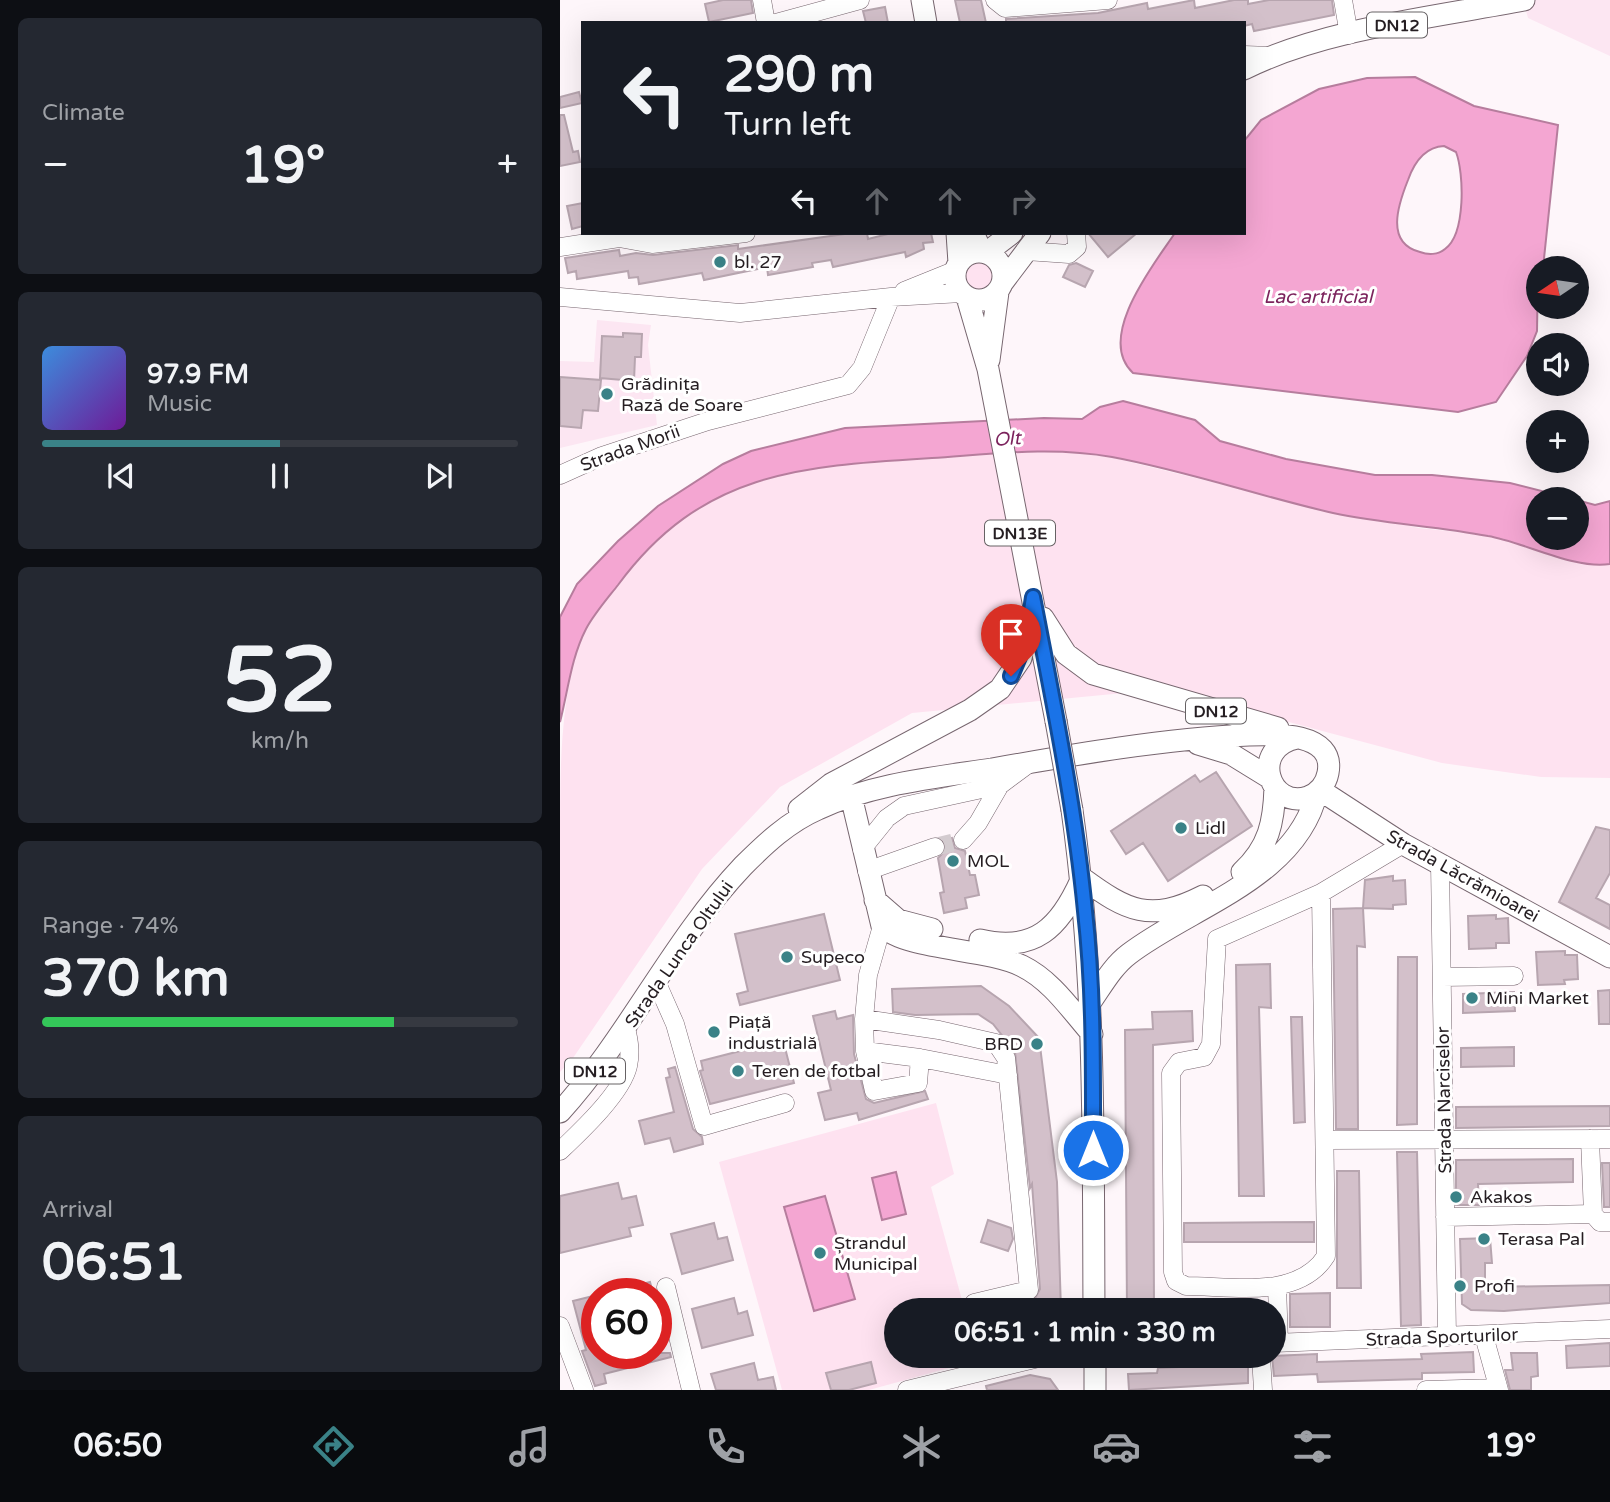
<!DOCTYPE html>
<html lang="en">
<head>
<meta charset="utf-8">
<style>
  body { margin:0; font-family:"Varela Round",sans-serif; background:#242831; color:#f1f3f6; height:100vh; display:flex; flex-direction:column; font-size:26px; white-space:nowrap }
  * { box-sizing:border-box; margin:0 }
  p { font-size:23px; color:#9ea1a6 }
  .icon { flex:none; width:38px; height:38px; fill:none; stroke:currentColor; stroke-width:2; stroke-linecap:round; stroke-linejoin:round }
  .map { position:relative; flex:1; overflow:hidden }
  .panel { display:flex; flex-direction:column; gap:18px; padding:18px; background:#0d0f14; width:560px }
  .panel>* { flex:none }
  .banner { position:absolute; left:21px; top:21px; width:665px; height:214px; border-radius:0px; box-shadow:0 7px 28px #0002; background:#171b24; color:#f1f3f6; overflow:hidden }
  .needle { width:46px; rotate:257deg }
  .buttons { position:absolute; left:966px; top:256px; display:grid; gap:14px }
  .buttons a { display:grid; place-items:center; width:63px; height:63px; border-radius:50%; background:#171b24; box-shadow:0 7px 28px #0002; font-size:35px }
  .speed { position:absolute; left:21px; top:1278px; display:flex; gap:14px; font-size:35px; font-weight:700; text-align:center }
  .speed>* { display:grid; place-content:center; width:91px; height:91px; border-radius:50%; background:#171b24; box-shadow:0 7px 28px #0002; line-height:1 }
  .speed .limit { border:10px solid #d22; background:#fff; color:#111 }
  .pin { position:absolute; display:grid; place-items:center; width:60px; height:60px; color:#fff; margin:-72px -30px; border-radius:50% 50% 50% 0; rotate:-45deg; box-shadow:0 0 7px #0007 }
  .pin .icon { rotate:45deg }
  .me { position:absolute; width:77px; margin:-38px; rotate:0deg; stroke-linejoin:round; filter:drop-shadow(0 0 5px #0008) }
  .turn { display:flex; align-items:center; gap:24px; height:147px; padding:0 28px; font-size:32px }
  .turn .icon { width:91px; height:91px; stroke-width:2.5 }
  .turn b { display:block; font-size:49px; line-height:60px }
  .lanes { display:flex; align-items:center; height:66px; padding:0 28px; background:#0003; justify-content:center; gap:35px; direction:ltr }
  .lanes .off { opacity:.35 }
  .big { font-size:52px; font-weight:800; line-height:1.1 }
  .panel .card { flex:1; display:flex; flex-direction:column; justify-content:center; gap:10px; min-width:0; padding:0 24px; border-radius:10px; background:#242831 }
  .panel .dial { align-items:center; gap:0 }
  .dial b { font-size:91px; line-height:1 }
  .song { display:flex; align-items:center; gap:21px }
  .cover { width:84px; height:84px; border-radius:10px; background:linear-gradient(135deg,hsl(210 70% 55%),hsl(280 70% 35%)) }
  .played { height:7px; border-radius:4px; background:linear-gradient(90deg,#3a8287 50%,#363941 50%) }
  .keys { display:flex; justify-content:space-around; direction:ltr }
  .heat { display:flex; justify-content:space-between; align-items:center; font-size:38px; direction:ltr }
  .charge { height:10px; border-radius:5px; background:linear-gradient(90deg,#34c759 74%,#363941 0) }
  .trip { position:absolute; left:324px; top:1298px; width:402px; height:70px; border-radius:35px; background:#171b24; box-shadow:0 7px 28px #0002; font-weight:800; line-height:70px; text-align:center }
  .dock { display:flex; height:112px; justify-content:space-around; align-items:center; background:#090b0e; color:#9ea1a6 }
  .dock .icon { width:49px; height:49px }
  .dock .current { color:#3a8287 }
  .dock b { font-size:32px; color:#f1f3f6 }
  main { display:flex; flex:1; min-height:0 }
  .map>svg:first-child { display:block }
  .built { fill:#fce6f2 }
  .green { fill:#fee2f0 }
  .water { fill:#f4a6d2; stroke:#b67d9d; stroke-width:2; fill-rule:evenodd }
  .building { fill:#d3c0ca; stroke:#b7a5af; stroke-width:2 }
  .lines { fill:none; stroke-linecap:round; stroke-linejoin:round }
  .minor-tunnel { stroke:#d3cbcf; stroke-width:18; stroke-dasharray:18 9; stroke-linecap:butt }
  .minor-casing { stroke:#77666f; stroke-width:19 }
  .major-casing { stroke:#77666f; stroke-width:23 }
  .minor { stroke:#fff; stroke-width:18 }
  .major { stroke:#fff; stroke-width:21 }
  .major-bridge-casing { stroke:#77666f; stroke-width:23; stroke-linecap:butt }
  .major-bridge { stroke:#fff; stroke-width:21 }
  .route-casing { stroke:#114b97; stroke-width:18 }
  .route { stroke:#1a73e8; stroke-width:12 }
  .poi-dot { fill:#3a8287; stroke:#fff; stroke-width:2.5 }
  .labels { text-anchor:middle; stroke-width:6; stroke-linejoin:round; paint-order:stroke }
  .shield { fill:#fff; stroke:#666264; stroke-width:2 }
  .shield-label { font-size:16px; font-weight:bold; fill:#251e22 }
  .poi-label { font-size:18px; fill:#251e22; stroke:#fff; text-anchor:start }
  .street-label { font-size:18px; fill:#251e22; stroke:#fff }
  .water-label { font-size:19px; font-style:italic; fill:#7c235d; stroke:#fff }
</style>
</head>
<body>
<main>
<section class="panel">
<div class="card"><p>Climate</p>
<div class="heat"><a>−</a><b class="big">19°</b><a>+</a></div>
</div>
<div class="card">
<div class="song"><i class="cover"></i><div><b>97.9 FM</b><p>Music</p></div></div>
<div class="played"></div>
<div class="keys"><svg class="icon" aria-label="previous" viewBox="0 0 24 24"><path d="M18 5L8 12l10 7zM5 5v14"/></svg><svg class="icon" aria-label="pause" viewBox="0 0 24 24"><path d="M8 5v14M16 5v14"/></svg><svg class="icon" aria-label="next" viewBox="0 0 24 24"><path d="M6 5l10 7-10 7zM19 5v14"/></svg></div>
</div>
<div class="card dial"><b>52</b><p>km/h</p></div>
<div class="card"><p>Range · 74%</p><b class="big">370 km</b><div class="charge"></div></div>
<div class="card"><p>Arrival</p><b class="big">06:51</b></div>
</section>
<div class="map">
<svg width="1050" height="1390" viewBox="0 0 1050 1390">
  <rect width="100%" height="100%" fill="#fef6fa"/>
  <path class="built" d="M963 0H1050V56L968 18Z
    M37 320 91 325 88 345 97 425 0 448V361L34 362Z"/>
  <path class="green" d="M406 276a13 13 0 1 1 26 0a13 13 0 1 1-26 0Z
    M494 450 550 457 705 495 859 528 926 535 1039 565 1050 564V778L981 777 882 763 606 689 352 713 220 787 142 869 13 1058 0 1072C0 995 0 917 0 840 0 778 0 715 15 656 40 586 115 510 185 484 236 465 293 462 346 459 396 456 445 453 494 450Z
    M376 1103 394 1174 371 1187 405 1311H336V1356H417L418 1360 309 1390H222L159 1162Z"/>
  <path class="water" d="M855 77 914 106 998 125 983 268H978L977 331 967 356 936 402 898 412 573 373C535 338 594 264 615 233H684V141L701 120 759 89 807 78ZM884 146 896 152C904 173 906 234 885 249 878 255 868 255 860 252 825 243 838 205 848 180 854 163 865 147 884 146Z
    M563 401 635 420 660 441 726 459 815 475H872L950 483 1013 499H978V537H1017V500L1035 505 1050 501V564C1015 570 964 542 928 536 877 526 824 524 773 513 699 496 627 471 552 457 492 446 432 454 372 458 241 466 142 471 58 585 47 599 34 614 26 629 11 658 8 691 0 722V617L17 584 58 541 98 506 163 464 191 451 285 428 484 418 522 419 540 407Z
    M336 1172 346 1214 322 1220 312 1178Z
    M265 1196 295 1299 254 1311 224 1207Z"/>
  <path class="building" d="M163 0H191L193 13 149 22 145 4Z
    M395 0H421L426 23H400Z
    M634 0 635 8 674 0H688V4L709 0H772L774 15 694 31 692 24 684 26V23H446V19L538 13 587 3 588 9Z
    M325 7 328 23H306L303 11Z
    M19 92 22 103 0 108V97Z
    M0 115H4L13 152 18 151 20 162 0 166Z
    M23 203V226L12 229 7 206Z
    M292 233H307L308 239 332 233H371L373 242 363 243 364 249 346 257 345 252 273 267 271 260 252 263 253 267 208 275 207 267 144 280 142 273 79 284 78 277 69 278 68 271 17 279 16 271 8 273 5 258 59 250 60 256 76 253 93 255 178 245V249Z
    M528 233H577L548 257Z
    M516 263 533 271 525 287 503 277 509 265Z
    M63 333 82 334 81 357H75L74 381 40 378 42 336 63 337Z
    M0 377 41 380 38 411 23 410 21 428 0 426Z
    M656 772 692 826 608 881 583 843 566 854 551 831 635 775 640 782Z
    M1036 827 1050 830V873L1036 898 1050 905V929L999 902Z
    M392 838 395 848 405 851 410 875H415L419 895 405 898 407 908 384 913 380 893 384 892 378 858 386 850 384 840Z
    M833 876V881L845 880 846 904 833 905V909L803 908 805 880Z
    M803 908 805 947 797 946 798 1129H776L773 909Z
    M264 914 280 980 180 1005 177 994 188 991 175 934Z
    M936 915V919L948 918 949 943H936V948L909 949 908 916Z
    M1005 951V955H1017L1018 979 1004 980 1005 984 978 985 976 952Z
    M838 957H857V1124L837 1125Z
    M710 964 711 1008 699 1007 704 1196H679L676 965Z
    M421 986 449 1006 479 1038 497 1182 501 1311H474V1300L480 1289 472 1184 470 1188 455 1052 433 1024 418 1014 355 1015 333 1012 332 989Z
    M1050 990V1024H1039L1038 991Z
    M954 992 955 1011 903 1013V994Z
    M275 1011 277 1019 293 1015 294 1054 306 1099 314 1103 365 1091 368 1099 299 1120 297 1113 265 1120 258 1093 271 1090 253 1016Z
    M632 1011 633 1041 593 1045 594 1311H567L565 1030 593 1029 592 1012Z
    M731 1017H742L745 1122 734 1123Z
    M223 1040 234 1083 150 1104 140 1071 143 1070 141 1061Z
    M954 1047V1066L901 1067V1048Z
    M115 1067 133 1129 142 1137 143 1144 114 1152 110 1138 85 1144 79 1121 114 1112 106 1078 110 1077 108 1069Z
    M1050 1106V1126L896 1128V1107Z
    M837 1152H857L861 1325 841 1326Z
    M1013 1159V1182L918 1184 919 1205H896V1160Z
    M1042 1163H1050V1207H1044Z
    M777 1171H799L801 1288H777Z
    M58 1183 62 1199 76 1196 83 1225 69 1228 71 1236 0 1253V1196Z
    M428 1220 451 1228 453 1239 448 1251 421 1242Z
    M754 1222V1242H624V1223Z
    M154 1223 158 1239 167 1237 173 1260 122 1274 111 1234Z
    M930 1238 932 1263H925V1287L1050 1285V1303L944 1311 911 1310 902 1304 900 1239Z
    M90 1282 93 1293H60L59 1290Z
    M770 1293V1327H730V1294Z
    M37 1295V1353L41 1360 71 1353H110L111 1357 44 1374 46 1383 35 1386 22 1351 26 1350 13 1301Z
    M174 1298 178 1314 187 1311 193 1335 142 1348 132 1309Z
    M1050 1343V1366L1007 1368 1006 1346Z
    M913 1352 914 1372 862 1373V1379L758 1382 757 1374 714 1376 712 1356 757 1354V1362L862 1359 861 1354Z
    M951 1353H977L978 1376 971 1377V1390H950L945 1370H953Z
    M311 1362 316 1383 289 1390H271L266 1373Z
    M194 1363 198 1380 213 1377 216 1390H156L151 1374Z
    M688 1364V1383L569 1390 568 1374 597 1373 598 1368Z
    M470 1375 490 1379 498 1390H427L426 1386Z"/>
  <g class="lines">
    <path class="minor-tunnel" d="M375 847 403 840"/>
    <defs>
      <path id="minor" d="M202 0 206 23
        M435 0 445 8 548 0
        M783 0 789 35
        M216 23 300 0
        M684 55 711 56
        M0 247 59 238 92 244 186 233
        M466 251 509 254 517 247 516 233
        M344 291 396 270
        M0 297 180 313 331 297 402 293
        M0 475 42 456 148 421 288 385 302 368 331 297
        M403 840 418 823 440 785 471 762
        M302 849 327 818 344 806 440 785
        M880 863 887 1337
        M307 871 375 847
        M761 893 766 1256C738 1300 671 1286 626 1286L616 1281 613 1272 611 1073 619 1062 644 1057 651 1044 657 939 761 893 843 844
        M322 926 308 975 304 1019 379 1030 436 1043 446 1058 469 1290 414 1303 416 1311
        M882 977 954 976
        M96 981 115 1024 144 1126 225 1103
        M304 1019 305 1051 314 1091 358 1083 360 1058 448 1075
        M305 1051 360 1058
        M1030 1139 1033 1214 1040 1222H1050
        M766 1140 1050 1139
        M0 1151C20 1132 62 1093 68 1066 71 1052 69 1041 66 1028
        M885 1217 1033 1214
        M717 1286 719 1343
        M106 1287 131 1390
        M0 1326 24 1390
        M924 1336 939 1390
        M714 1343 1050 1329
        M701 1356 703 1390
        M347 1390 487 1356
        M866 1390 938 1388"/>
      <path id="major" d="M362 0 366 23
        M684 69C763 29 876 17 964 0
        M397 233 399 263
        M413 233 422 252
        M395 276a24 24 0 1 1 48 0a24 24 0 1 1-48 0Z
        M426 253 452 233
        M443 282 480 233
        M407 297 428 369 496 721
        M429 360 438 292
        M483 618 506 654 533 674 718 728
        M638 744 671 754 710 778
        M760 790 843 844 1050 957
        M291 796 322 926C346 950 426 948 462 966 491 980 511 1010 532 1034
        M239 809 271 784 410 710 440 689 461 658 471 614
        M512 810C536 979 533 1141 534 1311
        M682 872C709 847 714 822 715 787
        M522 878C567 911 590 923 643 896
        M315 900 338 920 372 929
        M420 940C475 953 500 927 521 880
        M532 1000C543 984 553 966 569 954 630 907 737 878 757 792
        M0 1112C69 1036 112 941 183 866 205 844 228 822 258 809 312 784 373 778 432 769 517 754 603 739 689 735 714 734 776 732 768 773 766 784 758 793 748 797 709 810 689 748 737 738
        M535 1356V1390"/>
    </defs>
    <use href="#minor" class="minor-casing"/>
    <use href="#major" class="major-casing"/>
    <use href="#minor" class="minor"/>
    <use href="#major" class="major"/>
    <defs>
      <path id="major-bridge" d="M496 721 512 810"/>
    </defs>
    <use href="#major-bridge" class="major-bridge-casing"/>
    <use href="#major-bridge" class="major-bridge"/>
  </g>
  <g class="lines">
    <defs>
      <path id="route" d="M451 676 467 638 473 597C493 701 515 806 525 911 534 991 533 1070 533 1150"/>
    </defs>
    <use href="#route" class="route-casing"/>
    <use href="#route" class="route"/>
  </g>
  <g class="poi-dot">
    <circle cx="160" cy="262" r="7"/>
    <circle cx="47" cy="394" r="7"/>
    <circle cx="621" cy="828" r="7"/>
    <circle cx="393" cy="861" r="7"/>
    <circle cx="227" cy="957" r="7"/>
    <circle cx="912" cy="998" r="7"/>
    <circle cx="154" cy="1032" r="7"/>
    <circle cx="477" cy="1044" r="7"/>
    <circle cx="178" cy="1071" r="7"/>
    <circle cx="896" cy="1197" r="7"/>
    <circle cx="924" cy="1239" r="7"/>
    <circle cx="260" cy="1253" r="7"/>
    <circle cx="900" cy="1286" r="7"/>
  </g>
  <g class="labels">
    <g class="shield">
      <rect x="807" y="12.5" width="60" height="25" rx="5"/>
      <rect x="425" y="520.5" width="70" height="25" rx="5"/>
      <rect x="626" y="698.5" width="60" height="25" rx="5"/>
      <rect x="5" y="1058.5" width="60" height="25" rx="5"/>
    </g>
    <g class="shield-label">
      <text x="837" y="31">DN12</text>
      <text x="460" y="539">DN13E</text>
      <text x="656" y="717">DN12</text>
      <text x="35" y="1077">DN12</text>
    </g>
    <g class="poi-label">
      <text x="174" y="268">bl. 27</text>
      <text x="61" y="390">Grădinița<tspan x="61" dy="21">Rază de Soare</tspan></text>
      <text x="635" y="834">Lidl</text>
      <text x="407" y="867">MOL</text>
      <text x="241" y="963">Supeco</text>
      <text x="926" y="1004">Mini Market</text>
      <text x="168" y="1028">Piață<tspan x="168" dy="21">industrială</tspan></text>
      <text x="463" y="1050" text-anchor="end">BRD</text>
      <text x="192" y="1077">Teren de fotbal</text>
      <text x="910" y="1203">Akakos</text>
      <text x="938" y="1245">Terasa Pal</text>
      <text x="274" y="1249">Ștrandul<tspan x="274" dy="21">Municipal</tspan></text>
      <text x="914" y="1292">Profi</text>
    </g>
    <g class="street-label">
      <text transform="translate(70 448) rotate(-20)" y="6">Strada Morii</text>
      <text transform="translate(903 876) rotate(29)" y="6">Strada Lăcrămioarei</text>
      <text transform="translate(119 954) rotate(-55)" y="6">Strada Lunca Oltului</text>
      <text transform="translate(884 1100) rotate(-91)" y="6">Strada Narciselor</text>
      <text transform="translate(882 1337) rotate(-2)" y="6">Strada Sporturilor</text>
    </g>
    <g class="water-label">
      <text x="758" y="303">Lac artificial</text>
      <text transform="translate(447 438) rotate(-4)" y="7">Olt</text>
    </g>
  </g>
</svg>
<div class="buttons">
<a><svg class="needle" viewBox="-14 -14 28 28"><path d="M0-13l5 13h-10z" fill="#e53935"/><path d="M0 13l5-13h-10z" fill="#9ea1a6"/></svg></a>
<a><svg class="icon" aria-label="sound" viewBox="0 0 24 24"><path d="M4 9h4l5-4v14l-5-4H4zM17 9q2 3 0 6"/></svg></a>
<a>+</a>
<a>−</a>
</div>
<div class="speed"><div class="limit">60</div></div>
<div class="pin" style="left:451px;top:676px;background:#d93025"><svg class="icon" aria-label="arrive" viewBox="0 0 24 24"><path d="M6 21V4h12l-3 4 3 4H6"/></svg></div>
<svg class="me" style="left:533px;top:1150px" viewBox="-20 -20 40 40"><circle r="17" fill="#1a73e8" stroke="#fff" stroke-width="3"/><path d="M0-11L8 9 0 5-8 9z" fill="#fff"/></svg>
<div class="trip">06:51 · 1 min · 330 m</div>
<div class="banner">
<div class="turn"><svg class="icon" aria-label="left" viewBox="0 0 24 24"><path d="M17 20v-9H6M10 6l-5 5 5 5"/></svg><div><b>290 m</b>Turn left</div></div>
<div class="lanes"><svg class="icon" aria-label="left" viewBox="0 0 24 24"><path d="M17 20v-9H6M10 6l-5 5 5 5"/></svg><svg class="icon off" aria-label="ahead" viewBox="0 0 24 24"><path d="M12 20V5M6 11l6-6 6 6"/></svg><svg class="icon off" aria-label="ahead" viewBox="0 0 24 24"><path d="M12 20V5M6 11l6-6 6 6"/></svg><svg class="icon off" aria-label="right" viewBox="0 0 24 24"><path d="M7 20v-9h11M14 6l5 5-5 5"/></svg></div>
</div>
</div>
</main>
<nav class="dock">
<b>06:50</b>
<svg class="icon current" aria-label="directions" viewBox="0 0 24 24"><path d="M12 3l9 9-9 9-9-9zM9 14v-3h6M13 9l2 2-2 2"/></svg>
<svg class="icon" aria-label="music" viewBox="0 0 24 24"><path d="M9 18V5l10-2v13"/><circle cx="6" cy="18" r="3"/><circle cx="16" cy="16" r="3"/></svg>
<svg class="icon" aria-label="phone" viewBox="0 0 24 24"><path d="M5 4h4l2 5-3 2q2 4 5 5l2-3 5 2v4C11 20 4 13 5 4z"/></svg>
<svg class="icon" aria-label="climate" viewBox="0 0 24 24"><path d="M12 3v18M4 7l16 10M4 17L20 7"/></svg>
<svg class="icon" aria-label="car" viewBox="0 0 24 24"><path d="M5 17H2v-5l4-1 3-4h7l3 4 3 1v5h-3M9 17h6M6 11h13"/><circle cx="7" cy="17" r="2"/><circle cx="17" cy="17" r="2"/></svg>
<svg class="icon" aria-label="filters" viewBox="0 0 24 24"><path d="M4 7h16M4 17h16"/><circle cx="9" cy="7" r="2"/><circle cx="15" cy="17" r="2"/></svg>
<b>19°</b>
</nav>
</body>
</html>
